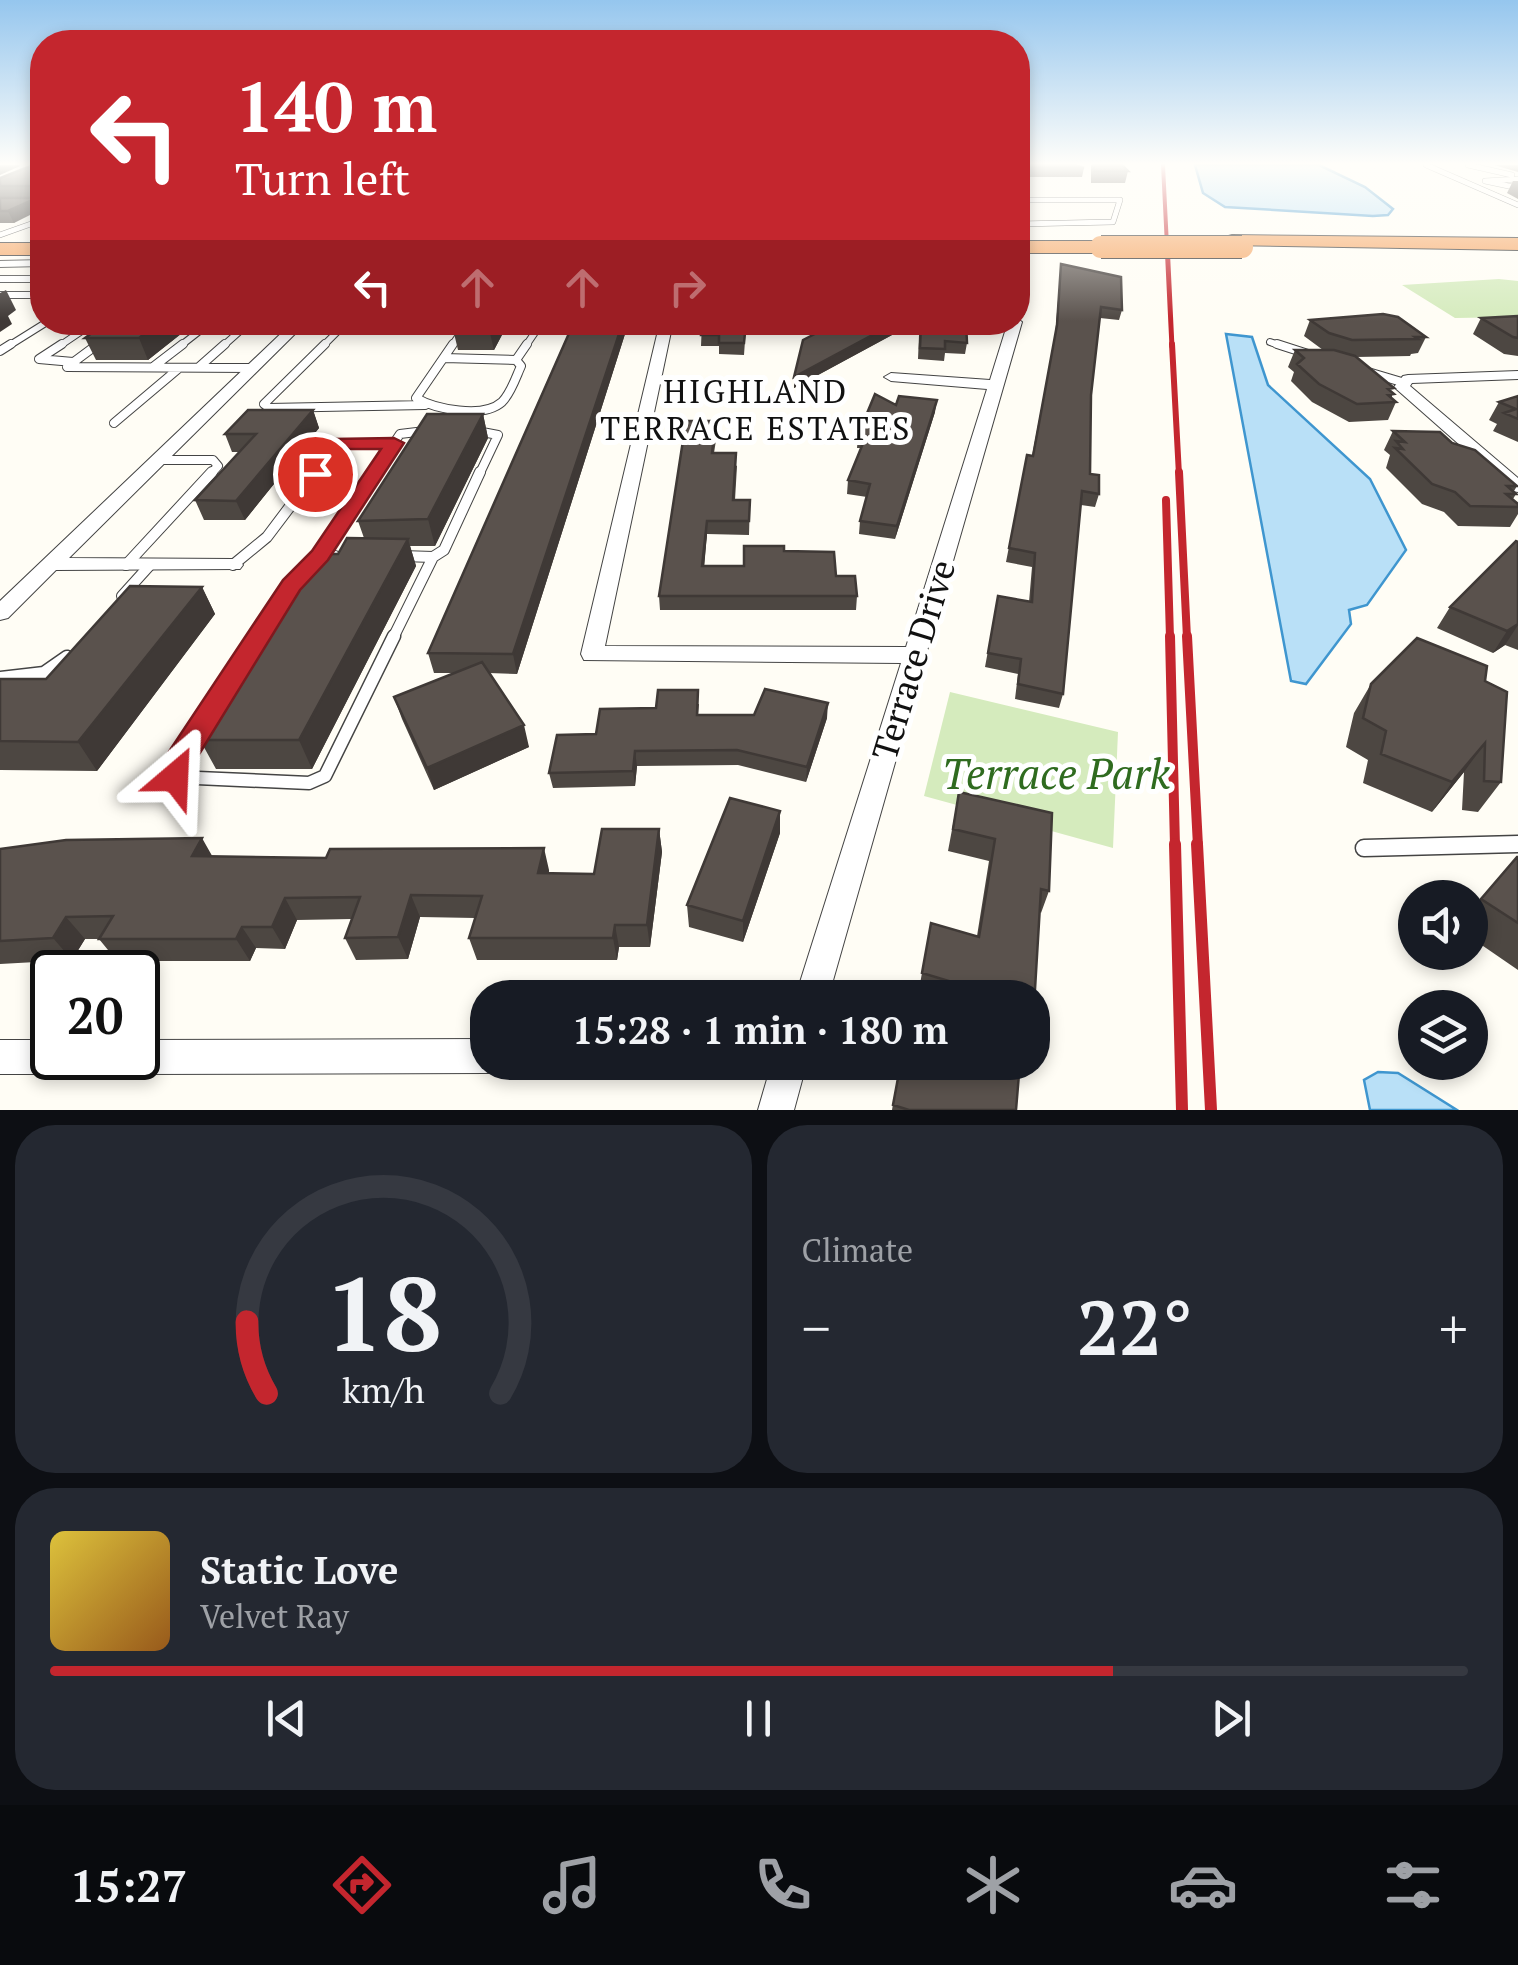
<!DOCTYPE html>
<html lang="en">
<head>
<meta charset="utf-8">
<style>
  body { margin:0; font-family:"PT Serif",serif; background:#242831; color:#f1f3f6; height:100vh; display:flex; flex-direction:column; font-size:38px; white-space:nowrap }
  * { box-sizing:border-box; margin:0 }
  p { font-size:32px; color:#9ea1a6 }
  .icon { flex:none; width:55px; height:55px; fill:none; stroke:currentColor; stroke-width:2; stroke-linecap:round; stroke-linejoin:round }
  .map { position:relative; height:1110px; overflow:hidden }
  .sheet { display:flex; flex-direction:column; gap:15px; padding:15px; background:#0d0f14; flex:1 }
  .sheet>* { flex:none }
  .top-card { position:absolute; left:30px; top:30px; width:1000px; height:305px; border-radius:40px; box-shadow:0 5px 15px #0003; background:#c4262e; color:#fff; overflow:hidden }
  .controls { position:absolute; left:1398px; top:880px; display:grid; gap:20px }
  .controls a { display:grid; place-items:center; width:90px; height:90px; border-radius:50%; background:#171b24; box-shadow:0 5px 15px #0003; font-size:50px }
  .speed { position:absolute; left:30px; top:950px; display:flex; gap:20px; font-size:50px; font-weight:700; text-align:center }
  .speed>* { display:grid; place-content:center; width:130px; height:130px; border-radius:50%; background:#171b24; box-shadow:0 5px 15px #0003; line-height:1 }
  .speed .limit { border:5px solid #111; border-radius:15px; background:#fff; color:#111 }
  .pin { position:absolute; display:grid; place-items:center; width:85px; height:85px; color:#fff; margin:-42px; border:5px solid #fff; border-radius:50%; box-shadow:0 2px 10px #0007 }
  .me { position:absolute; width:110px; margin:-55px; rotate:26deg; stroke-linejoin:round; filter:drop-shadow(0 0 8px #0008) }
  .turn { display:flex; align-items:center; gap:35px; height:210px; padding:0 40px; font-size:45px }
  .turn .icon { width:130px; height:130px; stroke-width:2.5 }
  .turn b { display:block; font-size:70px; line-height:85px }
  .lanes { display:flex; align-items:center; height:95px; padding:0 40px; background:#0003; justify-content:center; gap:50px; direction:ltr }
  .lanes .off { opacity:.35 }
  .big { font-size:75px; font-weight:700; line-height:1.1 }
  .sheet .tile { flex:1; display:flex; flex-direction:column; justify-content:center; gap:15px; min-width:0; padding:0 35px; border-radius:40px; background:#242831 }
  .sheet .dial { align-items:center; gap:0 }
  .dial svg { height:260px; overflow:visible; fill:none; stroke:#363941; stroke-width:7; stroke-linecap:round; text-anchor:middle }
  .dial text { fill:#f1f3f6; stroke:none }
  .song { display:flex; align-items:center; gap:30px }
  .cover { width:120px; height:120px; border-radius:15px; background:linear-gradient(135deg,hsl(50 70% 55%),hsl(30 70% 35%)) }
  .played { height:10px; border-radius:5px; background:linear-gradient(90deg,#c4262e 75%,#363941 75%) }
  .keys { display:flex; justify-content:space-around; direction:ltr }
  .heat { display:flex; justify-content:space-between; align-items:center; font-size:55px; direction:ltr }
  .sheet .tiles { flex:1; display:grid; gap:15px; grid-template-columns:1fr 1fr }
  .tile:last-child { grid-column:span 2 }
  .trip { position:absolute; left:470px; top:980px; width:580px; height:100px; border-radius:40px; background:#171b24; box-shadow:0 5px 15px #0003; font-weight:700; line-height:100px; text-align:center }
  .tabs { display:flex; height:160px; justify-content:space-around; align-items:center; background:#090b0e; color:#9ea1a6 }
  .tabs .icon { width:70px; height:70px }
  .tabs .current { color:#c4262e }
  .tabs b { font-size:45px; color:#f1f3f6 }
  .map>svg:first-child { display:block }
  .green { fill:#d5ebbd }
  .water { fill:#b9e0f7; stroke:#3f96cf; stroke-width:2.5 }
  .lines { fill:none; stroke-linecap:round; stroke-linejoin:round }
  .lane-far5-casing { stroke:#444; stroke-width:6 }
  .lane-far4-casing { stroke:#444; stroke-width:8 }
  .lane-far3-casing { stroke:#444; stroke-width:10 }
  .lane-far2-casing { stroke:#444; stroke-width:12 }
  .lane-far1-casing { stroke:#444; stroke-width:15 }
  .lane-casing { stroke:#444; stroke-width:19 }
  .street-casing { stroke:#444; stroke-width:2 }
  .highway-casing { stroke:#222; stroke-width:2 }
  .lane-far5 { stroke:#fff; stroke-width:5 }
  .lane-far4 { stroke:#fff; stroke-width:6 }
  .lane-far3 { stroke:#fff; stroke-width:8 }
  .lane-far2 { stroke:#fff; stroke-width:10 }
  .lane-far1 { stroke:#fff; stroke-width:12 }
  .lane { stroke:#fff; stroke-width:16 }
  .street { fill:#fff; fill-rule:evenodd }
  .highway { fill:#f5a25d; fill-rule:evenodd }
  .rail-far5 { stroke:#c4262e; stroke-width:4 }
  .rail-far4 { stroke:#c4262e; stroke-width:5 }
  .rail-far3 { stroke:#c4262e; stroke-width:6 }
  .rail-far2 { stroke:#c4262e; stroke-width:8 }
  .rail-far1 { stroke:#c4262e; stroke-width:10 }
  .rail { stroke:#c4262e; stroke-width:12 }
  .highway-bridge-casing { stroke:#222; stroke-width:24; stroke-linecap:butt }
  .highway-bridge { stroke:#f5a25d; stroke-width:22 }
  .wall { fill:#4d4742 }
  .shaded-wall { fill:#3f3936 }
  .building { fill:#5a524d; stroke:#3f3936; stroke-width:2.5 }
  .route { fill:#c4262e; stroke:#7f191e; stroke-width:2.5 }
  .labels { text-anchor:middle; stroke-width:10; stroke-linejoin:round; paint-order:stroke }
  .far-neighbourhood-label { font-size:32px; letter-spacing:2.5px; fill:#111; stroke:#fff }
  .street-label { font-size:35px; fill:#111; stroke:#fff }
  .near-park-label { font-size:42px; font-style:italic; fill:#2f6b1f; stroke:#fff }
</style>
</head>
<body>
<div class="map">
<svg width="1518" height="1110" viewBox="0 0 1518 1110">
  <rect width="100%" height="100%" fill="#fffdf5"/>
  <path class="green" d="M1499 279 1518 281V317L1455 318 1402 285Z
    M950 692 1118 732 1113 848 924 796Z"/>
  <path class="water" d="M1195 165H1319L1365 187 1393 209 1388 215 1373 216 1225 207 1203 193Z
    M1226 334 1252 337 1268 385 1370 479 1406 550 1367 605 1349 610 1351 624 1306 684 1291 681Z
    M1378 1072 1398 1073 1457 1110H1370L1364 1080Z"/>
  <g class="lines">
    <defs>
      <path id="lane-far5" d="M1426 165 1518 205
        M1468 165 1512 175
        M1518 179 1485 181 1518 188
        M1018 200H1120L1113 222 1018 224
        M0 235 42 220"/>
      <path id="lane-far4" d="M0 264 42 263
        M0 279H42
        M0 295H42
        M1270 342 1285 347
        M7 347 47 322
        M58 347 95 322
        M95 347 100 343
        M179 347 211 322
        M222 347 250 322
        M322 347 347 322
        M451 347 468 322
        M525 347 542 322"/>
      <path id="lane-far3" d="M62 344 39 359 73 362
        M98 344 67 367 254 368
        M325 344 264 404 269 408 425 405
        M1277 344 1308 354
        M0 351 11 344
        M444 358 516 360 521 366C516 377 511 393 502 402 483 419 435 409 416 398L453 344
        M516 360 527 344
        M153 367 183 344
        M199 367 225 344
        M1368 372 1405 383
        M114 423 178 369
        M477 431 498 435 479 475
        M159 460H213L218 466 210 475
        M315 475 339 443H394L400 434 425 431
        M373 475 394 443"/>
      <path id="lane-far2" d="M335 556H320L375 472
        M402 556 433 557 444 550 480 472
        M126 565 212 472
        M233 565 267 537 316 472
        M122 596 150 565
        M257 638 291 586 320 556
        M393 638 433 557"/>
      <path id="lane-far1" d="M259 636 175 767V777L309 783 325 776 394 636
        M0 678 44 673 67 657
        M1427 846 1518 844"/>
      <path id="lane" d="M1364 848 1518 844"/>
      <path id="street" d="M1018 295 1028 299 1024 314 1018 318Z
        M1018 319 1022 322 927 651 929 655 924 661 828 998H795L901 663 584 660 581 654 660 322H673L605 646 906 647 987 389 891 381 884 377 891 373 990 380 1008 322H1018Z
        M293 322H307L69 558 233 559 240 561 243 565 240 569 56 570 8 618 0 620V601Z
        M1518 371V379L1412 383 1410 386 1518 478V492L1512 491 1394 387 1403 376 1408 375Z
        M488 1039V1062H503L500 1068 488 1073 138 1074 126 1069 121 1058H138V1040Z
        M0 1040H52V1058H69L64 1069 52 1074H0Z
        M772 1062H807L794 1110H758Z"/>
      <path id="highway" d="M1232 235 1518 238V250L1225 245V237Z
        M1018 241H1101L1111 247 1101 253H1018Z
        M0 243H42V255H0Z"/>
    </defs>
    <use href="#lane-far5" class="lane-far5-casing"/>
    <use href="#lane-far4" class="lane-far4-casing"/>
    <use href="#lane-far3" class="lane-far3-casing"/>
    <use href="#lane-far2" class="lane-far2-casing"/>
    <use href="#lane-far1" class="lane-far1-casing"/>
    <use href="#lane" class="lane-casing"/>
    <use href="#street" class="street-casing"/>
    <use href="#highway" class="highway-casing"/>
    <use href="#lane-far5" class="lane-far5"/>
    <use href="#lane-far4" class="lane-far4"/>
    <use href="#lane-far3" class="lane-far3"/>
    <use href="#lane-far2" class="lane-far2"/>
    <use href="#lane-far1" class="lane-far1"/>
    <use href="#lane" class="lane"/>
    <use href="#street" class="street"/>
    <use href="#highway" class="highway"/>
    <path class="rail-far5" d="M1163 165 1167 246"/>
    <path class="rail-far4" d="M1167 243 1172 347"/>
    <path class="rail-far3" d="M1172 344 1179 475"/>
    <path class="rail-far2" d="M1179 472 1187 638
      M1166 500 1170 638"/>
    <path class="rail-far1" d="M1170 636 1175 846
      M1187 636 1198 846"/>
    <path class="rail" d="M1175 844 1182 1110
      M1197 844 1211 1110"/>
    <defs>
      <path id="highway-bridge" d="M1101 247H1242"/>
    </defs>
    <use href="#highway-bridge" class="highway-bridge-casing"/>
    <use href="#highway-bridge" class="highway-bridge"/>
  </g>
  <path class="wall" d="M42 165V199L41 197H0V178Z
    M1018 165 1084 168 1082 177H1018Z
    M1091 165H1122L1128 171 1125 183H1091Z
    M1494 165H1518V172Z
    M1513 181H1518V199L1507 193Z
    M0 198H37L14 223H0Z
    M1061 264 1122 310 1119 320 1100 318 1091 395 1090 474 1099 494 1095 507 1081 505 1063 694 1059 708 1015 699 1018 674 985 667 998 596 1029 602 1032 567 1006 562 1027 455 1032 456 1055 336Z
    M1518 316V356L1504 354 1473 334 1481 318Z
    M1310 320 1426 337 1418 353 1411 354 1410 356 1356 357 1392 393V398L1396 402 1388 420 1349 422 1312 402 1291 381 1294 372 1288 367 1295 350H1323L1304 336Z
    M196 322 148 360H96L85 338Z
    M457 322H527L521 333H503L494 350H458L453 329Z
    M566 322H624L625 334 517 674 489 673 529 747 434 790 402 719 394 697 455 673H434L428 653 569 332H567Z
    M702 322H976L975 329 966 328 967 343 965 354 945 353 944 361 918 359 919 335H892L794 388V377L827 328 746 326 744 355 719 354V346H701Z
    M1518 396V442L1493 431 1497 424 1489 420 1499 402Z
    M896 405 935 412 895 539 859 534 860 521 867 497 847 494 848 480 861 448H857L858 435Z
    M313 410 319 428 245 520H204L195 500 239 452H232L225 434Z
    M483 414 488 438 435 546H410L416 566 312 769H216L200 740 338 554 364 538 358 521Z
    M1393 431 1452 443 1517 486 1514 491 1516 494 1513 499 1518 504V514L1510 527 1458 526 1444 512 1422 504 1386 468 1390 455 1384 450Z
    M717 434 714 453 737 466 735 500H750L749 535 707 534 704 566H744L784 551 836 576 857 596 856 610H660L659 596Z
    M1518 542V650L1505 645 1493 653 1437 628 1450 607Z
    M202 587 215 614 97 771 0 770V679H46Z
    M1485 681 1501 782 1478 812 1462 810 1464 772 1432 812 1363 783 1368 760 1346 747 1354 713 1371 684Z
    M699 704 698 715 827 718 806 782 738 765 637 766 635 786 553 788 549 773 596 734 656 708Z
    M959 792 1049 891 1041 913 1040 912 1032 1010V998H928L918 995 931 923 977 936 989 861 948 851Z
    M780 811V833L743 942 689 927 687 905Z
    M659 829 662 852 650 947H619L617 960H477L469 938 475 918 420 917 408 959 356 960 345 938 352 919 297 920 285 949 256 948 250 961H117L99 939H85L72 960 0 964V849L549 870V873L594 874Z
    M1517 857H1518V970L1470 937V912Z
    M900 1062 1016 1110H892Z"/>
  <path class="shaded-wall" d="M0 165H19L20 166 0 175Z
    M37 198 42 209 14 223 8 211Z
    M6 290 16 310 8 316 12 324 0 332V293Z
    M160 322H196L148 360 139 338Z
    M493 322H501L503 333 494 350 489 329Z
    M520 322H527L521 333Z
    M623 322 625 334 517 674 513 654Z
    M893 324 892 335 794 388V377Z
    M937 400 935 412 895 539 897 526Z
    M313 410 319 428 245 520 236 501Z
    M483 414 488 438 435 546 428 519Z
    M707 521V534L703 580 702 566Z
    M408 539 416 566 312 769 299 740Z
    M202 587 215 614 97 771 78 742Z
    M1518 625 1505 645 1493 653 1507 631Z
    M828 703 827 718 806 782 807 767Z
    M524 725 529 747 434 790 427 768Z
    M1485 743 1464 772 1432 812 1452 782Z
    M635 751 637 766 635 786 633 771Z
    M780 811V833L743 942V921Z
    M659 829 662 852 650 947 647 925Z
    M202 838 215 861 192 856Z
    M544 848 549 870 544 895 538 873Z
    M411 895 420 917 408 959 398 937Z
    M285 898 297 920 285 949 272 927Z
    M66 917 85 939 72 960 53 938Z
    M615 925 619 947 617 960 613 938Z
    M242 927 256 948 250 961 236 939Z"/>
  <path class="building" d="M33 165H42V189L37 186H0V178Z
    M1018 165H1075L1084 168H1018Z
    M1094 165H1122L1128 171H1094Z
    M0 198H37L8 211H0Z
    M1061 264 1121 277 1122 310 1101 307 1091 395 1090 474 1099 475V494L1082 491 1063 694 1018 684 1021 659 988 653 998 596 1032 602 1035 553 1009 548 1027 455 1033 456 1057 325Z
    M1383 314 1398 317 1426 337H1415L1418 339 1352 340 1329 333 1310 320Z
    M1518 316V338L1513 337 1481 318Z
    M107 322H160L139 338H85Z
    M457 322H493L489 329H453Z
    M574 322H623L513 654 428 653Z
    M702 322H746L744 343H719V335H701Z
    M838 322H966L967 343 945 341V349L920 348 921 324H893L794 377 803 340Z
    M1295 350H1334L1355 356 1394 388 1388 389 1394 394 1388 395 1396 402 1357 404 1319 384 1297 364 1304 358Z
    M875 394 896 405 899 396 937 400 897 526 860 521 870 484 848 480 866 436 858 435Z
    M1518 396V419L1504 413 1516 409 1499 402Z
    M248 410H313L236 501 195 500 256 434H225Z
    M427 414H483L428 519 358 521Z
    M686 421H716L712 453H736L733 500H750L749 521H707L702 566H744V546H784V551L834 552 836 576H855L857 596H659Z
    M1393 431 1440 432 1452 443 1475 450 1517 486H1507L1516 494H1506L1518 504V507L1470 506 1455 492 1432 484 1395 448 1403 449 1396 441 1405 442Z
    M347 538 408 539 299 740H200L322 554H338Z
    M1516 541 1518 542V624L1507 631 1450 607Z
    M130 586 202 587 78 742 0 741V679H46Z
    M1417 638 1487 666 1485 681 1507 692 1501 782 1484 781 1485 743 1452 782 1381 754 1386 731 1363 718 1371 684Z
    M482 662 524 725 427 768 394 697Z
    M765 689 828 703 807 767 737 750 635 751 633 771 549 773 557 735 596 734 600 709 656 708 658 690H698L697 715H754Z
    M959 792 1052 813 1049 891 1041 889 1034 1006 1032 1005V998H963L965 986 922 973 931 923 979 937 995 839 953 829Z
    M730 798 780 811 743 921 687 905Z
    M602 829H659L647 925H615L613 938H469L482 896 411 895 398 937 345 938 360 897 285 898 272 927H242L236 939H99L113 916 66 917 53 938 0 941V849L66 840 202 838 192 856 326 858 330 849 544 848 538 873 594 874Z
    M1517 857H1518V923L1481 899Z
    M901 1062H1020L1016 1110H909L893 1105Z"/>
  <linearGradient id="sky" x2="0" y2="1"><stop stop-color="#95c6ee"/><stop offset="0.51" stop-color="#fffefa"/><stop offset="1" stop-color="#fffefa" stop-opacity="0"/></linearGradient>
  <rect width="1518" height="321" fill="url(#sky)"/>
  <path class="route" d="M394 438 404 443 328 560 300 590 190 769 186 785 175 789 164 785 160 768 164 759 283 580 312 551 381 449H345L322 479 305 474 333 439Z"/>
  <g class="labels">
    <g class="far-neighbourhood-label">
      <text x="756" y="403">HIGHLAND<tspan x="756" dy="37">TERRACE ESTATES</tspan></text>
    </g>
    <g class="street-label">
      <text transform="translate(914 660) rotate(-73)" y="12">Terrace Drive</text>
    </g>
    <g class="near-park-label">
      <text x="1056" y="789">Terrace Park</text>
    </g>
  </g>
</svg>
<div class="controls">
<a><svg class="icon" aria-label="sound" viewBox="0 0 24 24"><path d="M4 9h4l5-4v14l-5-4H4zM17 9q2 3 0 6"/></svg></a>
<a><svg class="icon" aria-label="layers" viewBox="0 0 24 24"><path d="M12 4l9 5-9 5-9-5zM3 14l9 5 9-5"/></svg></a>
</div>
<div class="speed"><div class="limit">20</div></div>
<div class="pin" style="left:315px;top:474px;background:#d93025"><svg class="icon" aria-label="arrive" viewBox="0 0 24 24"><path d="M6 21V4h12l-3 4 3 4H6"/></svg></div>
<svg class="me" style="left:175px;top:777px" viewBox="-20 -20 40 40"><path d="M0-17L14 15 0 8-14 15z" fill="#c4262e" stroke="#fff" stroke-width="4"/></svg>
<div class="trip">15:28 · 1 min · 180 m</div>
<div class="top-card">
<div class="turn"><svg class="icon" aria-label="left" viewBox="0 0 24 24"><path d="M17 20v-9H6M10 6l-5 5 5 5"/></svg><div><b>140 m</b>Turn left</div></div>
<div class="lanes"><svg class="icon" aria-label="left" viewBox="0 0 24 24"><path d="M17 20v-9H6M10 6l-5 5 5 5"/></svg><svg class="icon off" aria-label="ahead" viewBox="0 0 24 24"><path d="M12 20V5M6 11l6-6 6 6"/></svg><svg class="icon off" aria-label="ahead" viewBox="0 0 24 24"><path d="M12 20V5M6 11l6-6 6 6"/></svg><svg class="icon off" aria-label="right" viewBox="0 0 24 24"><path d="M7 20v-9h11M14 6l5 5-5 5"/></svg></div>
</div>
</div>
<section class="sheet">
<div class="tiles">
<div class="tile dial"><svg viewBox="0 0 100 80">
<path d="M14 69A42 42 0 1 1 86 69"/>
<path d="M14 69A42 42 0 0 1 8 47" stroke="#c4262e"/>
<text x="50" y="56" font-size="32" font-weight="700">18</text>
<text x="50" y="72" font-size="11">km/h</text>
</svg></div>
<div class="tile"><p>Climate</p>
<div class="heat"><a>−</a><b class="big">22°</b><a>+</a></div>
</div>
<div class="tile">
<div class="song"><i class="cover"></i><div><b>Static Love</b><p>Velvet Ray</p></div></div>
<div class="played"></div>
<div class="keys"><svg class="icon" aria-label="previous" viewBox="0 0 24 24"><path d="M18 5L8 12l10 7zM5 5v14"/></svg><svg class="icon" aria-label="pause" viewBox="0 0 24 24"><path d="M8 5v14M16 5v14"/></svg><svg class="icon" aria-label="next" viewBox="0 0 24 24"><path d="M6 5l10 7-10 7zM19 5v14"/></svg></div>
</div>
</div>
</section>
<nav class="tabs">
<b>15:27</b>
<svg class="icon current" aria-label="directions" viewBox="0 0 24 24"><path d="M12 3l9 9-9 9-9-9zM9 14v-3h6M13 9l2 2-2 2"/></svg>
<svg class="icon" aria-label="music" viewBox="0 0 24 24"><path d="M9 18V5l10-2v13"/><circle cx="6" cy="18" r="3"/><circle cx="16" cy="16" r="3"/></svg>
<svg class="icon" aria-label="phone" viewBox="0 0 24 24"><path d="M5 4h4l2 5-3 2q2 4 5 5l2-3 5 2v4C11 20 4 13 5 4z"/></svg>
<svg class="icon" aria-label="climate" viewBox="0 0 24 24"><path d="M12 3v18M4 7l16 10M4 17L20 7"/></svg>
<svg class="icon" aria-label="car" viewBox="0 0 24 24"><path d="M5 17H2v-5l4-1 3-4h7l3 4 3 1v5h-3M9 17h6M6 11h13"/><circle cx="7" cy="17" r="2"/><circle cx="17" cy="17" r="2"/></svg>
<svg class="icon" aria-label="filters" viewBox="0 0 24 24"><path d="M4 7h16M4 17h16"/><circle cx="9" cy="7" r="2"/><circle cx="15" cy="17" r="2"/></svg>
</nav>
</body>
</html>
